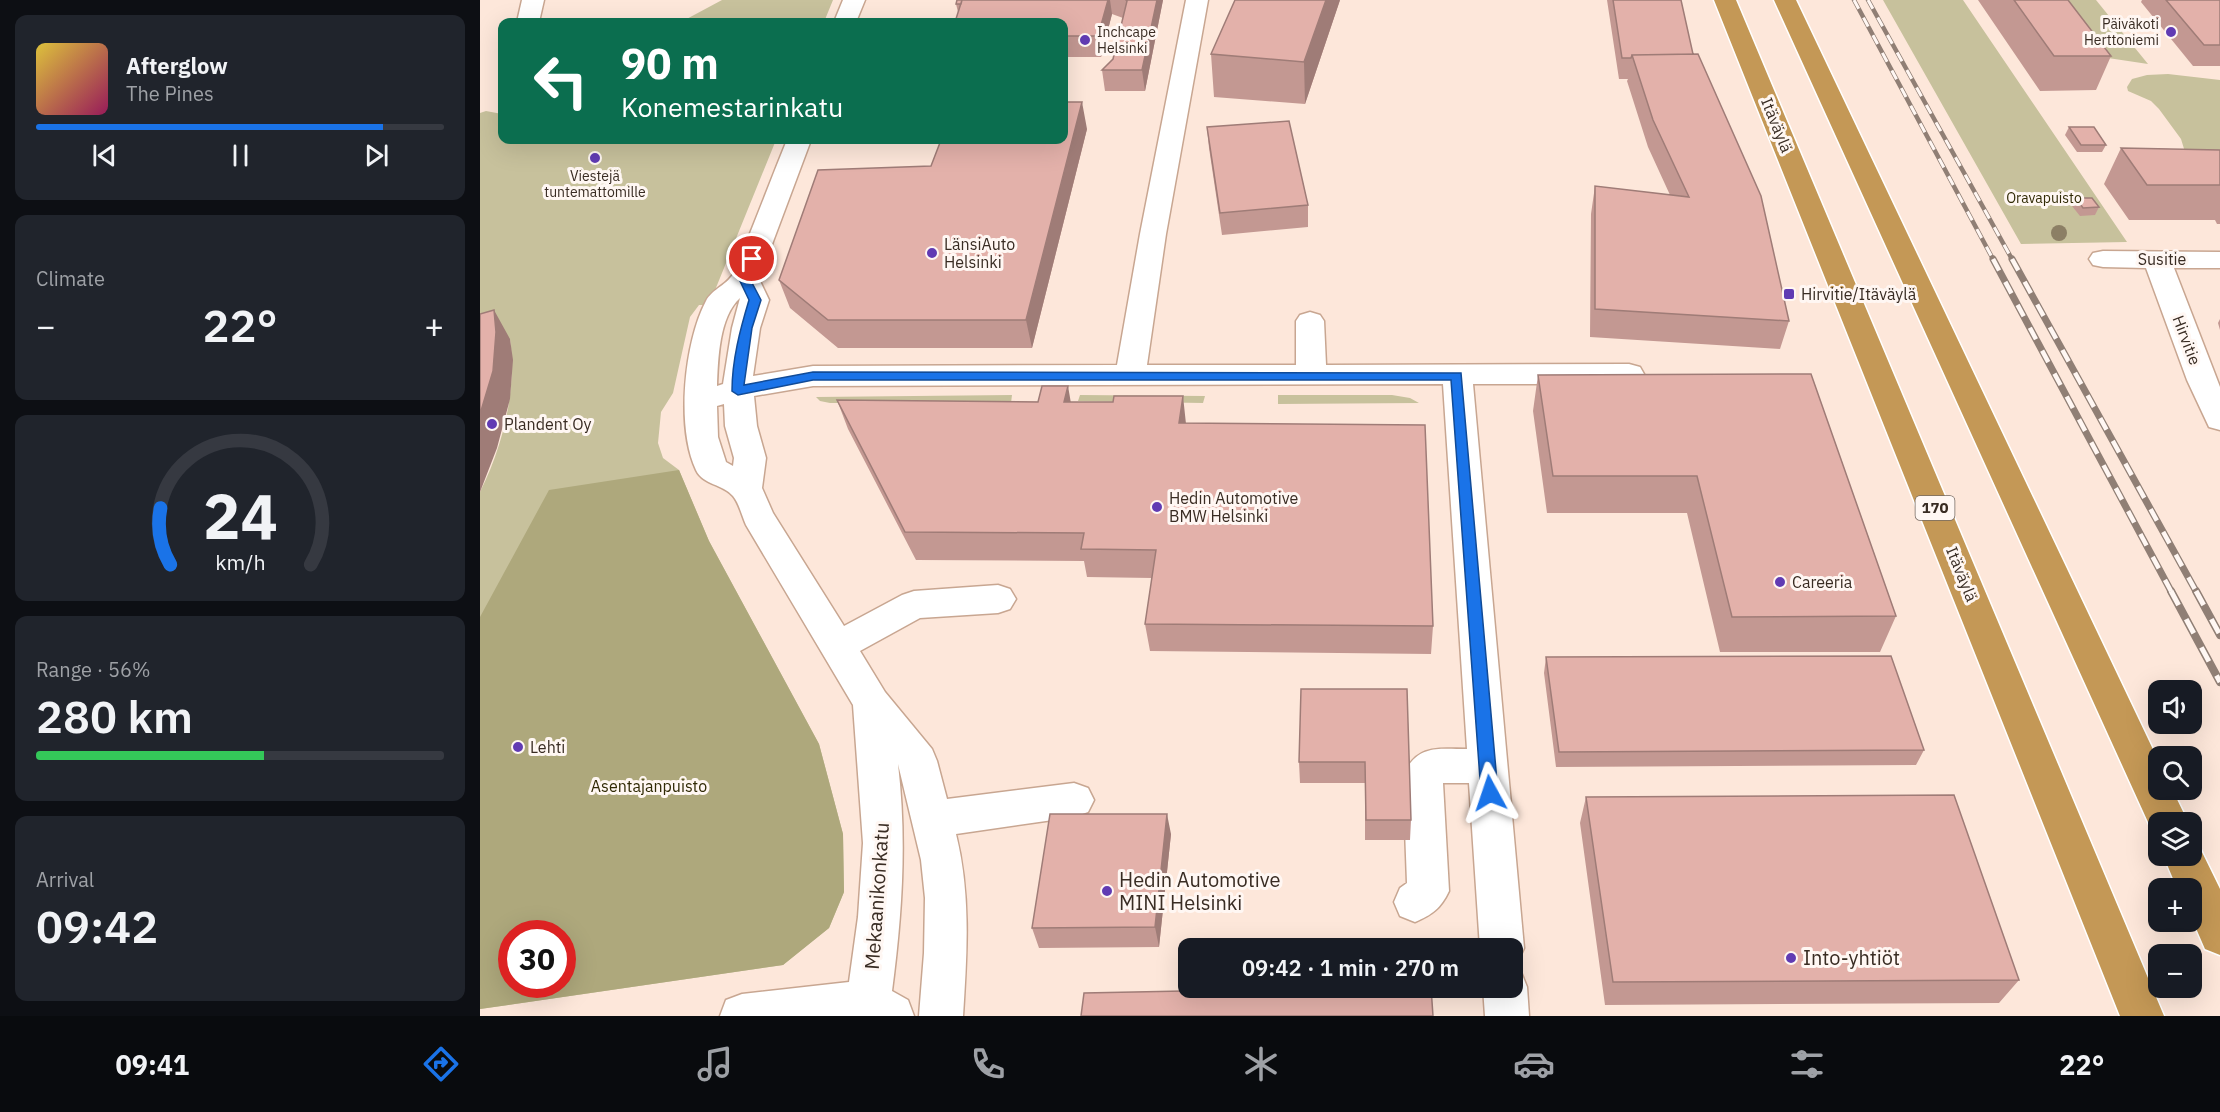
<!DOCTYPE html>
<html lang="en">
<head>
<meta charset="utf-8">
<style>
  body { margin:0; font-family:"IBM Plex Sans",sans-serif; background:#20242c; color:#f1f3f6; height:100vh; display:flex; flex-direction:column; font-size:22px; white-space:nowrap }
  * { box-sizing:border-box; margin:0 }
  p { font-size:20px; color:#9ea1a6 }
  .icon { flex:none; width:33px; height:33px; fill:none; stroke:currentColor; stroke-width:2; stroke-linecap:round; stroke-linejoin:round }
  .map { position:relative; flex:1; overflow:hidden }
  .panel { display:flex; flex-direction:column; gap:15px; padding:15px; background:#0d0f14; width:480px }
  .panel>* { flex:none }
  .guide { position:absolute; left:18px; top:18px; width:570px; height:126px; border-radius:12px; box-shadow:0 6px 24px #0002; background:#0b6e4f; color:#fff; overflow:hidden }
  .buttons { position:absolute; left:1668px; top:680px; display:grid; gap:12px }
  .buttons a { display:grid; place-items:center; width:54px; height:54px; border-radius:12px; background:#171b24; box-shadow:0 6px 24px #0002; font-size:30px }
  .speed { position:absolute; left:18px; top:920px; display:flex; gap:12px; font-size:30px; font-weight:700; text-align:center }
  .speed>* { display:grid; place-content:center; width:78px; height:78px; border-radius:50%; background:#171b24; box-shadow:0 6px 24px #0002; line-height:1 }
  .speed .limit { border:9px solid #d22; background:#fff; color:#111 }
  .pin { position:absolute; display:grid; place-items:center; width:51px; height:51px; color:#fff; margin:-26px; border:3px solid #fff; border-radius:50%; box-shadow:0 2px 6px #0007 }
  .me { position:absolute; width:66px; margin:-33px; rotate:355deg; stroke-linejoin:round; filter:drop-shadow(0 0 4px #0008) }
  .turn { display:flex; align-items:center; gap:21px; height:126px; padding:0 24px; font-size:27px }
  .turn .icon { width:78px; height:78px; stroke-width:2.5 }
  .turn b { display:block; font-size:42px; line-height:51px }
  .big { font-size:45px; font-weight:600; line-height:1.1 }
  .panel .widget { flex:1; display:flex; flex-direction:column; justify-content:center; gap:9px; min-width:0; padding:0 21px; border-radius:12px; background:#20242c }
  .panel .dial { align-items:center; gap:0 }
  .dial svg { height:156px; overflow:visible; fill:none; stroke:#363941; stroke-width:7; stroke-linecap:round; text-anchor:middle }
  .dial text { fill:#f1f3f6; stroke:none }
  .song { display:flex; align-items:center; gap:18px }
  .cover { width:72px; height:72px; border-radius:9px; background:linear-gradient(135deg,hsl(50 70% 55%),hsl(330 70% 35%)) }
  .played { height:6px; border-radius:3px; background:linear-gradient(90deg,#1a73e8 85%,#363941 85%) }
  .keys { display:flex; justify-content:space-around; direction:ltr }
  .heat { display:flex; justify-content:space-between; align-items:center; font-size:33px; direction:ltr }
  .charge { height:9px; border-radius:4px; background:linear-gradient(90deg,#34c759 56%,#363941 0) }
  .trip { position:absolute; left:698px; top:938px; width:345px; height:60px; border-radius:12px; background:#171b24; box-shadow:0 6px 24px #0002; font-weight:600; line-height:60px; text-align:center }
  .menu { display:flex; height:96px; justify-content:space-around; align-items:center; background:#090b0e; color:#9ea1a6 }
  .menu .icon { width:42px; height:42px }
  .menu .current { color:#1a73e8 }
  .menu b { font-size:27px; color:#f1f3f6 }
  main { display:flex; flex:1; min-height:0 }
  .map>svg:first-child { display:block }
  .green { fill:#c7c19c; fill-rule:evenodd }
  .forest { fill:#aea87c; fill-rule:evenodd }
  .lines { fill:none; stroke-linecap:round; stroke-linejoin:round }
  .minor-casing { stroke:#c8a691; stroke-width:3 }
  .highway-casing { stroke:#fff; stroke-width:3 }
  .minor { fill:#fff; fill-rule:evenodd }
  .highway { fill:#c49856; fill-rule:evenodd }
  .rail-far2-casing { stroke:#907f75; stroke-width:4.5 }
  .rail-far1-casing { stroke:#907f75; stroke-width:7 }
  .rail-casing { stroke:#907f75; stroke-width:8 }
  .rail-far2 { stroke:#fff7f3; stroke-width:3; stroke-dasharray:10; stroke-linecap:butt }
  .rail-far1 { stroke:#fff7f3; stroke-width:4.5; stroke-dasharray:13; stroke-linecap:butt }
  .rail { stroke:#fff7f3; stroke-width:5; stroke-dasharray:16; stroke-linecap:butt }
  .tree { fill:#8c7f65 }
  .wall { fill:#c39892 }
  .shaded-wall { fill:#9f7c77 }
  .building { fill:#e3b1aa; stroke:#9f7c77; stroke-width:1.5 }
  .route { fill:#1a73e8; stroke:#114b97; stroke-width:1.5 }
  .poi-dot { fill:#613bb3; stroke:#fff7f3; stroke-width:2 }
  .labels { text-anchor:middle; stroke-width:6; stroke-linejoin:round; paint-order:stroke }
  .far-poi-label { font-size:14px; fill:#392c23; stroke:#fff7f3; text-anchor:end }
  .far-park-label { font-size:14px; fill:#302a05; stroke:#fff7f3 }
  .shield { fill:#fff7f3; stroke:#746961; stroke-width:1.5 }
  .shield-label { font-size:15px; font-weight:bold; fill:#392c23 }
  .street-label { font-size:16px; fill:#392c23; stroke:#fff7f3 }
  .poi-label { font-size:16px; fill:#392c23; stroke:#fff7f3; text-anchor:start }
  .park-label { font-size:16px; fill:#302a05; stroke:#fff7f3 }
  .near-poi-label { font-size:20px; fill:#392c23; stroke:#fff7f3; text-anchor:start }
  .near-street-label { font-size:20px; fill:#392c23; stroke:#fff7f3 }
</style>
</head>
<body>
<main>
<section class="panel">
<div class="widget">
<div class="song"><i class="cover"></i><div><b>Afterglow</b><p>The Pines</p></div></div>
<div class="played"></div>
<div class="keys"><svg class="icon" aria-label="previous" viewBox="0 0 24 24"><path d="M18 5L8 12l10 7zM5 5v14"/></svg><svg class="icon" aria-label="pause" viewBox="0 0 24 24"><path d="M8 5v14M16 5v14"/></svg><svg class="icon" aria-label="next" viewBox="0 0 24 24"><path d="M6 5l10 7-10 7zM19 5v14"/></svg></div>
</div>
<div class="widget"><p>Climate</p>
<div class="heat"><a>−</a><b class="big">22°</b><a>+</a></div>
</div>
<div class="widget dial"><svg viewBox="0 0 100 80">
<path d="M14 69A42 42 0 1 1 86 69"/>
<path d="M14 69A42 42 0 0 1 9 40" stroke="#1a73e8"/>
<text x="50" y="56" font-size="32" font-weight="700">24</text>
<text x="50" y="72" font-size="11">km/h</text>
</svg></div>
<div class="widget"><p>Range · 56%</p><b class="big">280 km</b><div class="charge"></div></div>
<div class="widget"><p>Arrival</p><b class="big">09:42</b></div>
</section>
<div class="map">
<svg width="1740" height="1016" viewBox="0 0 1740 1016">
  <rect width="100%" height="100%" fill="#fde7da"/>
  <path class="green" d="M242 0H353L344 22H201Z
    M1403 0H1483L1647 242 1541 244Z
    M1583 0H1616L1668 64 1628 58Z
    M1688 74 1740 80V178H1713L1701 139 1679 109 1671 101 1648 91 1647 87 1652 79 1667 75Z
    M6 111 22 114V140H296L229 305H219L210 317 193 393 181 412 178 443 183 458 199 470 229 541 339 744 363 834 364 892 349 928 303 965 0 1009V492C23 446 37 390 30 339L0 346V113ZM32 933H82V984H32Z
    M532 395 531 403H350L340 401 336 397Z
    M600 395 725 396 723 403 598 401Z
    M798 395H912L930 398 939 403 798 404Z"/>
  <path class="forest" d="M199 470 229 541 339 744 363 834 364 892 349 928 303 965 0 1009V617L69 490ZM32 933H82V984H32Z"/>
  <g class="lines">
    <defs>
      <path id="minor" d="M42 0H64L59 22H37Z
        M363 0H385L376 22H354Z
        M706 0H728L686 234 667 365H816V321L820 315 830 312 840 315 844 321 846 365 1149 364 1160 367 1164 374 1160 381 1149 384H993L1044 948 1037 963 1032 965V948H1000L989 783H963L969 891C961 908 952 915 935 922L920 916 914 902 920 888 927 883 923 775C938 744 957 749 987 749L963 384 333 386 274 396 277 426 286 458 282 488 293 513 364 626 422 595 434 591 518 585 530 589 536 599 530 609 518 613 440 618 380 651 405 692 452 749 457 761 467 799 594 783 608 788 614 800 608 812 594 817 476 834C491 894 487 954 483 1016H439L444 953 445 898 441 860 418 764C427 841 422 915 412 991L428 1000 434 1016H240L246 1000 262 994 369 982 378 917 383 843 373 705 266 525C262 516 259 503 253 496 243 484 223 485 216 470 196 427 204 343 226 301 232 289 249 284 254 272 273 228 289 184 307 140H331L279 279 289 300 280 328 273 376 333 366 637 365 660 234ZM260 298 252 328 243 384 237 386C238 359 239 317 260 298ZM244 404 245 426 254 458 253 466 246 462 238 437 237 406Z
        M1623 251 1740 252V268H1694L1740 387V430L1729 427 1707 380 1666 268 1623 267 1613 265 1609 259 1613 253Z
        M1032 968 1041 972 1047 987 1049 1016H1005L1003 987H1032Z"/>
      <path id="highway" d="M1234 0H1256L1684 1016H1640Z
        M1294 0H1316L1678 760V789H1692L1708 822H1678V836L1674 835 1668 822Z
        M1712 840 1717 842 1740 889V955L1725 949 1712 919V888H1697L1683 855H1712Z"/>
    </defs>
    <use href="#minor" class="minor-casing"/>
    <use href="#highway" class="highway-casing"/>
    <use href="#minor" class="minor"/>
    <use href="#highway" class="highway"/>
    <defs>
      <path id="rail-far2" d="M1374 0 1514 261
        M1388 0 1533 261"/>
      <path id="rail-far1" d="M1513 259 1692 593
        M1532 259 1717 593"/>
      <path id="rail" d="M1691 591 1740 682
        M1716 591 1740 635"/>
    </defs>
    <use href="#rail-far2" class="rail-far2-casing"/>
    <use href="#rail-far1" class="rail-far1-casing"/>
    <use href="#rail" class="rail-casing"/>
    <use href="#rail-far2" class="rail-far2"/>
    <use href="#rail-far1" class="rail-far1"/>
    <use href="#rail" class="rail"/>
  </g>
  <circle class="tree" cx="1579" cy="233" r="8"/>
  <path class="wall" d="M477 0H683L665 91H625L622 70 633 59 643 18 632 14 621 57H584V22L478 12 476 4Z
    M860 0 825 104 734 97 731 54Z
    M1127 0H1201L1213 54 1309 321 1300 349 1110 337 1111 214 1115 186 1190 195 1168 147 1147 81 1148 79H1139Z
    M1498 0H1588L1631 56 1616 90 1560 91Z
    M1662 0H1740V66H1713L1661 2Z
    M727 127 828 205V227L742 235 729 148Z
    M1589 127 1626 145 1622 152H1597L1585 135Z
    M607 129 552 348H358L310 308 299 280 451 166Z
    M1641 148 1740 150V224H1737L1735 220H1649L1624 184Z
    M1596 198 1619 207 1615 215 1600 216 1592 206Z
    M1740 319V330L1738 323Z
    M1331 374 1416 616 1400 652H1240L1207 513H1067L1053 411 1058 375Z
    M357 400 591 402 706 423 953 626 951 654 670 651 665 624 672 578 607 577 604 561 436 560 368 429Z
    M1066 657 1444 750 1436 765 1076 767 1064 673Z
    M927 689 931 820 930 840H885V783H820L819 762Z
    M1106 797 1539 980 1519 1003 1125 1005 1100 823Z
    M691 834 679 947 559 948 552 928Z"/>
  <path class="shaded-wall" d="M628 0H630L632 14 621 57 618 36Z
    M677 0H683L665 91 662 70Z
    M846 0H860L825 104 824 62Z
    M602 102 607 129 552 348 546 320Z
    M14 310 30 339 33 360 30 399 17 448 0 492V414Z
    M588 386 593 415 584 402Z
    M703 396 706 424 699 423Z
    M687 814 691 834 679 947 675 927Z"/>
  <path class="building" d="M477 0H482L481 4H476Z
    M482 0H628L618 36H584V22H475Z
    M646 0H677L662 70H622L633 59 647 1Z
    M755 0H846L824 62 731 54Z
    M1133 0H1201L1213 54 1152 55 1151 58H1142Z
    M1534 0H1588L1631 56H1574Z
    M1686 0H1740V45H1724Z
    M1218 54 1281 196 1309 321 1115 309V186L1209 197 1173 120 1152 55Z
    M584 102H602L546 320H348L299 280 338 170 451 166 461 140H584Z
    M809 121 828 205 740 213 727 127Z
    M1589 127H1614L1626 145H1601Z
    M1641 148 1740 150V185H1667Z
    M1596 198H1612L1619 207 1603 208Z
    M14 310 16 332 13 371 0 414V314Z
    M1331 374 1416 616 1252 617 1217 476H1073L1058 375Z
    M562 386H588L584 402H633L634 396H703L699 423 945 425 953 626 665 624 676 550 601 549 604 533 425 532 357 400 558 402Z
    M1411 656 1444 750 1079 752 1066 657Z
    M821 689H927L931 820H886L885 762H819Z
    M1474 795 1539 980 1133 982 1106 797Z
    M570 814H687L675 927 552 928Z
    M902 987H951L953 1016H601L604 993Z"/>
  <path class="route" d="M272 256 278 259 270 279 281 300 272 328 264 385 333 372 981 373 1018 793 1015 798 1010 800 1004 798 1001 793 971 380H333L258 395 252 391C252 360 260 330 269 300L259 279 267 259Z"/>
  <g class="poi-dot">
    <circle cx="1691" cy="32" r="6"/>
    <circle cx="605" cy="40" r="6"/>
    <circle cx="115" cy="158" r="6"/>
    <circle cx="452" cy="253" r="6"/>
    <rect x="1303" y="288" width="12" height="12" rx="3"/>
    <circle cx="12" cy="424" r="6"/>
    <circle cx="677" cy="507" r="6"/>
    <circle cx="1300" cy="582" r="6"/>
    <circle cx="38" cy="747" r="6"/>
    <circle cx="627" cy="891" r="6"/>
    <circle cx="1311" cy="958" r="6"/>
  </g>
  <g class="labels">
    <g class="far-poi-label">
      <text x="1679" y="29">Päiväkoti<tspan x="1679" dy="16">Herttoniemi</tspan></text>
      <text x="617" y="37" text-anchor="start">Inchcape<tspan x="617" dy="16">Helsinki</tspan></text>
      <text x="115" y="181" text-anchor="middle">Viestejä<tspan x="115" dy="16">tuntemattomille</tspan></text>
    </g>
    <g class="far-park-label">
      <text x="1564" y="203">Oravapuisto</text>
    </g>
    <rect class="shield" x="1435.5" y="496" width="39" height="24" rx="4.5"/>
    <g class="shield-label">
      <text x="1455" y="513">170</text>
    </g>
    <g class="street-label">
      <text transform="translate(1297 125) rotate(68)" y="6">Itäväylä</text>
      <text x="1682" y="265">Susitie</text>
      <text transform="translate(1707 340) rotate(69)" y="6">Hirvitie</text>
      <text transform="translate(1482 574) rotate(68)" y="6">Itäväylä</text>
    </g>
    <g class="poi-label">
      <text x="464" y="250">LänsiAuto<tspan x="464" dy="18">Helsinki</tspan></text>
      <text x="1321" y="300">Hirvitie/Itäväylä</text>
      <text x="24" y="430">Plandent Oy</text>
      <text x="689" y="504">Hedin Automotive<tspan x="689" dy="18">BMW Helsinki</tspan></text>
      <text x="1312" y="588">Careeria</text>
      <text x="50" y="753">Lehti</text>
    </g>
    <g class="park-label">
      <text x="169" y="792">Asentajanpuisto</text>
    </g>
    <g class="near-poi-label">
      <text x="639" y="887">Hedin Automotive<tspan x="639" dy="23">MINI Helsinki</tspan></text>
      <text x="1323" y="965">Into-yhtiöt</text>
    </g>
    <g class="near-street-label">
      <text transform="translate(397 896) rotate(-86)" y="7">Mekaanikonkatu</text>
    </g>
  </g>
</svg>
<div class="buttons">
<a><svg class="icon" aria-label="sound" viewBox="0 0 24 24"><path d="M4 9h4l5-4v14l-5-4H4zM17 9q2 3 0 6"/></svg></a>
<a><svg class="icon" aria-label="search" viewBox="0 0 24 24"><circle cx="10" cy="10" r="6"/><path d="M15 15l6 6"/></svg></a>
<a><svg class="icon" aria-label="layers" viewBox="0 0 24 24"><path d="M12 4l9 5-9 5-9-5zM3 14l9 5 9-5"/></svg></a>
<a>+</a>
<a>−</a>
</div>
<div class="speed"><div class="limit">30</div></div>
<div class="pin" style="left:272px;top:259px;background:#d93025"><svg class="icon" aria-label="arrive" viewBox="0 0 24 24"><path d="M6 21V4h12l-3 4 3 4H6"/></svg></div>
<svg class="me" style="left:1010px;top:793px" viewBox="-20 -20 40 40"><path d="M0-17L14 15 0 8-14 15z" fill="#1a73e8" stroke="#fff" stroke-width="4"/></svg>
<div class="trip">09:42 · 1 min · 270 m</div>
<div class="guide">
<div class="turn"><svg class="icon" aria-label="left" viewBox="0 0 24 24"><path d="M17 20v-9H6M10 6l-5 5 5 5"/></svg><div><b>90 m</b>Konemestarinkatu</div></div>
</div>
</div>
</main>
<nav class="menu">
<b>09:41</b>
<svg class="icon current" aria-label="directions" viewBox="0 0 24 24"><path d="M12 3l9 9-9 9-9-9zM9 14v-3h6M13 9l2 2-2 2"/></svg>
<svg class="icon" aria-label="music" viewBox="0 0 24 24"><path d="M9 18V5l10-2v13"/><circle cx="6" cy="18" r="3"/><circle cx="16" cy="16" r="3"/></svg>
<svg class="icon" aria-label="phone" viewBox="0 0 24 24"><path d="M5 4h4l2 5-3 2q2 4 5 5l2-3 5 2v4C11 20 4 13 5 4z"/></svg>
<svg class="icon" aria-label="climate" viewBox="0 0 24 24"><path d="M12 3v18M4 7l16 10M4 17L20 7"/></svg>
<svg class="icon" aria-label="car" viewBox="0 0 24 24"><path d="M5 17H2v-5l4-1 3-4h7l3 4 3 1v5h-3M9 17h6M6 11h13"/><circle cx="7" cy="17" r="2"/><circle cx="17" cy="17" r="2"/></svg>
<svg class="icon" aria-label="filters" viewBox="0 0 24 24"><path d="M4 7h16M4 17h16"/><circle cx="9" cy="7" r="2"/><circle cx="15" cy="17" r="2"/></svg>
<b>22°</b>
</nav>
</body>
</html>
